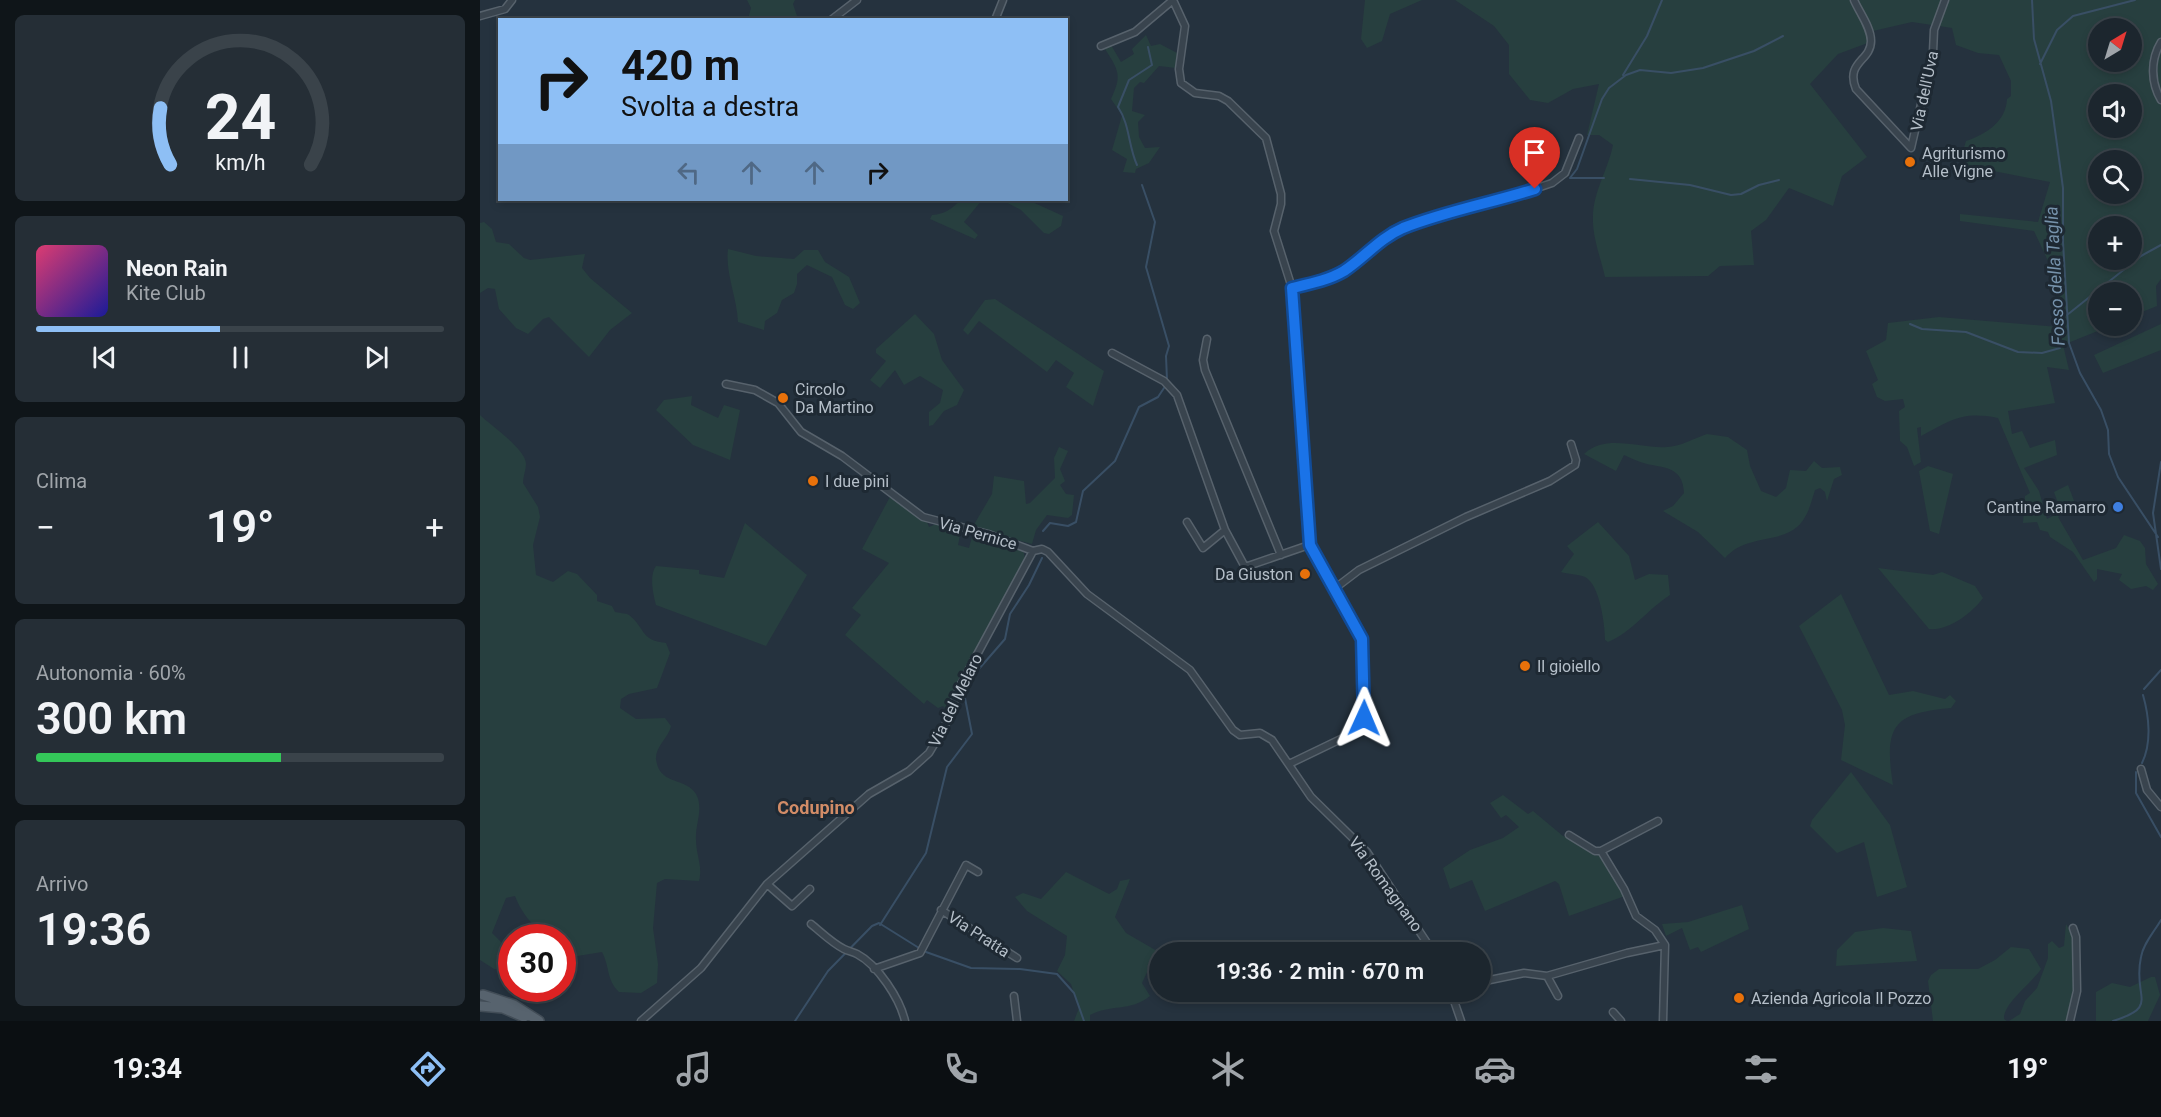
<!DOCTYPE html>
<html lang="it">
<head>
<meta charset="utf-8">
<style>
  body { margin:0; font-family:Roboto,sans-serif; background:#252e36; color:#f1f3f6; height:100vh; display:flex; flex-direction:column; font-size:22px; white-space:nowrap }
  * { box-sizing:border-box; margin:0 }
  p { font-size:20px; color:#a0a5aa }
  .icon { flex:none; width:33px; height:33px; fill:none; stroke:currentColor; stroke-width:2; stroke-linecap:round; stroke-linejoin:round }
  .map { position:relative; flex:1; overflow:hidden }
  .side { display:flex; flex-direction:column; gap:15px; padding:15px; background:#0f1519; width:480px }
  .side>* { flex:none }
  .banner { position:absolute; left:18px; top:18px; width:570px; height:183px; border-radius:0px; box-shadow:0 3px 9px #0003,0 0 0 2px #3a434a; background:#8ebff5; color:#111; overflow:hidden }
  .needle { width:39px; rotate:38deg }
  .fabs { position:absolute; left:1608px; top:18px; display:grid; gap:12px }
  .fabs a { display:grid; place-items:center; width:54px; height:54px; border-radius:50%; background:#1c262e; box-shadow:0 3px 9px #0003,0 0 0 2px #3a434a; font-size:30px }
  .speed { position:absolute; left:18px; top:924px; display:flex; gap:12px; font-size:30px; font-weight:700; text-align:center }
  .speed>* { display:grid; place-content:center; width:78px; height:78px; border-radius:50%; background:#1c262e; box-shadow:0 3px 9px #0003,0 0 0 2px #3a434a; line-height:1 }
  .speed .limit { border:9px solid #d22; background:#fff; color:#111 }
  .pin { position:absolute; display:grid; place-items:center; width:51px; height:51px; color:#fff; margin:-62px -26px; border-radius:50% 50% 50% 0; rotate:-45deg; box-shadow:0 0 6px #0007 }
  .pin .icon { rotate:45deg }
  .me { position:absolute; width:66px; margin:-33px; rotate:1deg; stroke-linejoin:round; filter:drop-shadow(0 0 4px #0008) }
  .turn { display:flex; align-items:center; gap:21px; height:126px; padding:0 24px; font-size:27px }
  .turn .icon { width:78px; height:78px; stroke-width:2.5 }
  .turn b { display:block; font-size:42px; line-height:51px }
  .lanes { display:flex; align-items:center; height:57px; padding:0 24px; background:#0003; justify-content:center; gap:30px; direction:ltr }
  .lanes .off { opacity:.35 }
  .big { font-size:45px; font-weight:600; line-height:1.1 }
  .side .card { flex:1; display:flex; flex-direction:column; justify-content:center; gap:9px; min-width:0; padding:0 21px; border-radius:9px; background:#252e36 }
  .side .dial { align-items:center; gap:0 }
  .dial svg { height:156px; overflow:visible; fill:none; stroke:#3a434a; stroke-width:7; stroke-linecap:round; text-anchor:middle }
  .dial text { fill:#f1f3f6; stroke:none }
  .song { display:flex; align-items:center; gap:18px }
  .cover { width:72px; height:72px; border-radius:9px; background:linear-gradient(135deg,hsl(340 70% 55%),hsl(240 70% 35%)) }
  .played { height:6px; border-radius:3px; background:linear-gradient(90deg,#8ebff5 45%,#3a434a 45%) }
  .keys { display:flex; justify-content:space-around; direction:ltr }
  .heat { display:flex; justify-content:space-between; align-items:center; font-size:33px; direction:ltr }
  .charge { height:9px; border-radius:4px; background:linear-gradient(90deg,#34c759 60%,#3a434a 0) }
  .trip { position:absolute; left:669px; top:942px; width:342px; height:60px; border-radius:30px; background:#1c262e; box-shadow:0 3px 9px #0003,0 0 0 2px #3a434a; font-weight:600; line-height:60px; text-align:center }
  .tab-bar { display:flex; height:96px; justify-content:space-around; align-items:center; background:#0b0f12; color:#a0a5aa }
  .tab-bar .icon { width:42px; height:42px }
  .tab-bar .on { color:#8ebff5 }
  .tab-bar b { font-size:27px; color:#f1f3f6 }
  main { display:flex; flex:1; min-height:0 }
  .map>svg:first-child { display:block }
  .green { fill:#273f3f; fill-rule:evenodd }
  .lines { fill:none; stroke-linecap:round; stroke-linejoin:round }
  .stream { stroke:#394f65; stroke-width:2 }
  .street-casing { stroke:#57626c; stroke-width:9 }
  .primary-casing { stroke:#424d57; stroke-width:12 }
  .street { stroke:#39444e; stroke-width:6 }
  .primary { stroke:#57636e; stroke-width:9 }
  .route-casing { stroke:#114b97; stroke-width:15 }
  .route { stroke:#1a73e8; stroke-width:10 }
  .food-dot { fill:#e8710a; stroke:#1e2933; stroke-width:2 }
  .shop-dot { fill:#3f7fe0; stroke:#1e2933; stroke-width:2 }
  .labels { text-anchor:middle; stroke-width:6; stroke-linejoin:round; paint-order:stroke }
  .street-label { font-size:16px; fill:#b5bfc9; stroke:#1e2933 }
  .poi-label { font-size:16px; fill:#b5bfc9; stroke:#1e2933; text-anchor:start }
  .water-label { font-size:18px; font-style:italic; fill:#7692ab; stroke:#1e2933 }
  .neighbourhood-label { font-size:18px; font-weight:bold; fill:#d28c67; stroke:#1e2933 }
</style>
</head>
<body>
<main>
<section class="side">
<div class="card dial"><svg viewBox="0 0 100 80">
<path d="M14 69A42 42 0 1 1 86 69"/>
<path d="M14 69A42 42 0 0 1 9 40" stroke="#8ebff5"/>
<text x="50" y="56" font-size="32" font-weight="700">24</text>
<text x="50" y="72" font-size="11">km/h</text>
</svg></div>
<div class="card">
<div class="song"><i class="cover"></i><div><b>Neon Rain</b><p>Kite Club</p></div></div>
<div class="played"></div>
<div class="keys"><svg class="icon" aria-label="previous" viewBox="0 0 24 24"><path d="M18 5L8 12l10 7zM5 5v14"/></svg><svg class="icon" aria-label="pause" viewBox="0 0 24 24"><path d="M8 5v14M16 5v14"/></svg><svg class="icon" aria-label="next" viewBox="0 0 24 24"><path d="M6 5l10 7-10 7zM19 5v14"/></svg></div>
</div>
<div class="card"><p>Clima</p>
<div class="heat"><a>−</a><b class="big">19°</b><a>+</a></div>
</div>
<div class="card"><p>Autonomia · 60%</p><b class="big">300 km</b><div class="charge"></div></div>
<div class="card"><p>Arrivo</p><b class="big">19:36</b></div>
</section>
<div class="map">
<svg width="1681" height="1021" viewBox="0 0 1681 1021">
  <rect width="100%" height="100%" fill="#25323e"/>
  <path class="green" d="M267 0H315L313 4 318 19H268L271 8Z
    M885 0H942L910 14 902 41 887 48 881 39Z
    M975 0H1681V279L1676 286 1677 306 1652 316V292H1618V326H1630L1583 345 1589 370 1567 367 1575 403 1528 411 1532 434 1542 431 1550 448 1575 440 1577 455 1544 468 1559 491 1567 519 1581 512 1574 492 1588 485 1596 506 1578 517 1603 560 1636 548 1644 535 1660 541 1665 548 1666 564 1678 584 1673 590 1666 586 1651 589 1639 580 1642 574 1617 569V579L1614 582 1593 552 1570 537 1568 532 1560 530 1557 522 1543 523 1545 496 1550 493 1518 418C1482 411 1472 420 1441 436V427L1437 428 1441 462 1434 466 1427 447 1420 441 1419 411 1425 407 1423 399 1405 401 1397 397 1392 384 1398 380 1386 351 1406 340 1408 323 1459 317 1578 327 1576 278 1554 231 1480 221V214L1558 222 1570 182 1488 166 1482 155 1486 141C1506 134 1526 122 1527 99L1531 96V81L1519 55 1498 53 1476 45 1472 28 1432 22 1393 31V41L1358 54 1330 84 1387 157 1362 176 1353 206 1309 188 1286 220 1271 231 1274 265 1240 266 1228 276 1125 277C1121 259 1112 236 1113 217 1113 192 1128 170 1133 145L1119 135H1107L1119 84 1093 89 1068 103 1050 100 1029 74V45L1014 26ZM1618 28H1652V62H1618ZM1618 94H1652V128H1618ZM1618 160H1652V194H1618ZM1618 226H1652V260H1618Z
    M666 35 671 46 680 44 697 53 696 68 679 66 664 83 660 82 654 88 652 111 665 115 658 122 659 137 665 148 680 147 669 163 656 169 655 173 643 172 647 159 632 150 641 119 642 115 631 99C642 75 639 71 625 49L631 45 641 62 654 54 652 49Z
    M480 200H502L484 222 498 235 495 239 450 219 452 215C465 214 472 209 480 200Z
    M522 200H548L583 216 581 226 569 234 564 233 541 210Z
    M4 222 12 229 16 242 29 244 44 258 50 260 105 254 102 268 110 278 152 313 130 330 109 357 69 317 63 319 48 334 36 328 19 309 15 289 8 288 0 293V223Z
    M248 249 276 256 314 259 324 250H338L345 262 369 277 380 303 373 309 365 305 352 277 327 265 317 274V284L314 293 302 300 297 313 285 321 284 330 258 322C257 297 245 273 248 249Z
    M515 299 624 371 613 406 586 387 594 373 576 360 567 372 499 321 488 335 483 330 505 300Z
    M435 314 454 334 462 360 484 390 477 405 464 411 453 425 449 426V412L460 403 463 390 440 376 424 385 415 370 400 388 390 380 406 361 396 353V349Z
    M1681 324V350L1623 373 1614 355Z
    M212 396 211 405 238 418 244 405 260 410 250 460 213 445 176 410 184 400Z
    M0 415C10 425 46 449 46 464 46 470 43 476 43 483L58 507 60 517 53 545 56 575 73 582 88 571 97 574 117 595V601L132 606 135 612C138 613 146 613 149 615 166 628 159 640 186 643L190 653 177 688 149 694 141 699 140 708 156 719 185 718 191 726C189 737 175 747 176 759 179 786 206 777 216 794 224 809 215 824 216 840 216 855 223 866 219 881L185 879 177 883 173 928 178 964 177 983 161 993 139 992C126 979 130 967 122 952L85 958 83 955 82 938C60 938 42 915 35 896L26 898 12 933 31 952V968L14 969 0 960Z
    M1227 434 1248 437 1267 450 1270 466 1281 491 1296 497 1306 488 1310 470 1326 471 1334 461 1342 468 1360 467 1362 475 1354 479 1347 501 1345 492 1340 488 1335 490C1332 499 1330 509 1325 517 1309 547 1268 531 1245 558L1218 532 1183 511 1193 506 1204 493C1203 467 1185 468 1167 464 1159 462 1151 458 1144 455L1136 471 1104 454C1126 433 1160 449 1187 447 1199 447 1215 438 1227 434Z
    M579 447 588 451 580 469 585 481 580 485 586 494 594 495 592 515 588 518 567 515 556 530 552 544 492 528 512 494 514 476 544 481 546 504 550 503 575 478 574 458Z
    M1448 466 1473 474 1459 534 1450 531 1439 471Z
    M411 495 447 522 449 527 456 524 481 530 478 545 489 548 493 533 497 537 507 536 543 549 545 559 541 569 488 663 467 710 463 706 458 708 447 700 444 704 365 635 381 615 372 608 409 563 382 549Z
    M1118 522 1149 556 1155 580 1169 574 1188 575 1190 595C1168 609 1152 632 1128 642L1125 640C1125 626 1120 584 1105 577 1098 574 1088 574 1081 572L1094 554 1087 546Z
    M265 523 327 575 286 646 176 605C173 594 169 575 176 566L219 570V574L244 578Z
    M1398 568 1453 575 1462 572 1495 586 1503 598C1492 613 1469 631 1449 629Z
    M1361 594 1409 695 1433 691 1465 699 1470 695 1476 701 1471 708C1412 713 1404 727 1413 785L1361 760 1365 725 1362 710 1319 626Z
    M1371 772 1410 825 1427 887 1397 897 1384 842 1357 853 1330 826 1332 820Z
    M1023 795 1048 814 1053 811 1083 836 1094 839 1116 856 1119 854 1145 896 1089 916 1079 884 1075 881 1005 911 992 880 970 889 963 868 990 850 1023 838 1039 827 1026 815 1021 818 1010 803Z
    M586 872 629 894 637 889 640 881 650 879 635 917 646 933 677 951 662 983 670 996C650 1012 630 1004 610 1015V1021H594L599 1008 591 984 577 971 585 955 587 936 547 911 535 897 543 893 561 899Z
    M1262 905 1269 929 1221 952 1218 947 1210 950 1202 928 1186 936 1182 924 1208 922Z
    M1586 924C1608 959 1598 984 1588 1021H1529L1540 1014 1545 1001 1557 988 1568 958V944L1572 941 1579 948 1584 946Z
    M1403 928 1431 931 1437 961 1356 966 1357 950 1375 932Z
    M1531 947 1549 949 1561 969C1553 982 1523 1003 1524 1019L1527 1021H1453L1448 981 1451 975 1459 969H1498L1515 960Z
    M1671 977H1675L1680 995 1668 1021H1616V992L1632 983 1650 987Z"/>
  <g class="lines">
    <path class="stream" d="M1552 0 1554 39 1571 101 1583 188V242L1589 343 1600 373 1621 410 1628 430 1629 454 1638 477 1678 537
      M1560 64 1577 30 1593 16 1655 0
      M1143 75 1167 36 1182 0
      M657 165C648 145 650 125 638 107L649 80 672 65 668 47
      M1090 178 1097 169 1122 99 1129 88 1146 75 1160 70 1191 73 1223 68 1274 51 1303 36
      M1090 178H1124
      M1150 179 1210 185 1251 195 1261 194 1279 185 1299 180
      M662 185 675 222 666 267 689 346 686 356 687 380
      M1587 315 1661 256 1681 245
      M1430 324 1442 329 1486 332 1538 352 1562 353 1580 348
      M1681 462 1673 513 1681 569
      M563 531 570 523 588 526 596 522 603 491 635 461 659 407 678 397 686 385
      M498 670 525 639 530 614 549 585 562 558
      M1664 689 1681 670
      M1662 763C1672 743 1669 716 1663 695
      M1656 772V793L1681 837
      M400 925 446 853 467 767 492 734 484 693
      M446 952 491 968 540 969 577 974 594 993 604 1021
      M315 1021 348 971 392 926 399 923 439 948
      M1633 1021C1681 1006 1652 998 1661 957 1663 944 1674 932 1681 920"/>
    <defs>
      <path id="street" d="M693 0 705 26 699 69 701 83 715 93 739 96 748 101 786 138 801 194V204L794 231 812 288 829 545 867 610 884 648 886 709 881 724 865 737 809 764
        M1374 0C1379 12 1391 27 1391 41 1391 61 1365 62 1376 89L1431 148 1453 52 1454 30 1465 0
        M0 16 25 9 32 0
        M351 20 377 0
        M515 20 523 0
        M1681 42C1670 60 1671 83 1681 100
        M621 46 655 32 693 0
        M812 288 862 272 905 237 924 228 982 208 1013 203 1072 183 1085 173 1099 138
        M727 339 723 360 725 370 801 555
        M632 353 684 381 697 395 745 530 723 548 707 522
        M246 384 275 390 298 403 321 432 362 456 443 517 508 534 553 551
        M745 530 765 567 829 545
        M553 551 562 549 568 552 607 594 710 670 753 730 760 735 780 733 792 740 831 797 887 852 953 952
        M854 589 879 570 986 517 1070 481 1095 465 1096 460 1091 444
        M1661 769 1667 790 1681 807
        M1089 835 1115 851H1121L1144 889 1156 916 1175 930 1185 945 1183 1021
        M1121 851 1178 821
        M287 884 312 906 330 889
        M461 910 537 958
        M331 924C341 932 352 943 364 949 368 951 373 952 377 954 398 965 420 999 425 1021
        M394 969 440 953 486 865 498 872
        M1067 976 1078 996
        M1000 982 1044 973 1067 976 1147 953 1185 945
        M971 992 981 1021
        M534 996 537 1021
        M1133 1012 1141 1021
        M161 1021 221 968 287 884 389 794 429 771 449 753 465 726 480 686 553 551
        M1590 1021 1597 991 1596 937 1593 928"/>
      <path id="primary" d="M3 995 34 1005 59 1021
        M0 1006 23 1008 44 1017"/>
    </defs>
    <use href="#street" class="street-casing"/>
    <use href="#primary" class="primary-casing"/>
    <use href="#street" class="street"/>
    <use href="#primary" class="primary"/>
  </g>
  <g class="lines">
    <defs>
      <path id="route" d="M884 718 882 639 830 545 812 288C829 284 849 280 864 271 885 257 900 238 923 228 966 211 1011 203 1055 189"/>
    </defs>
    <use href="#route" class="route-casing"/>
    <use href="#route" class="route"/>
  </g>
  <g class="food-dot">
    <circle cx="1430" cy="162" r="6"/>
    <circle cx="303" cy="398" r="6"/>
    <circle cx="333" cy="481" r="6"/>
    <circle cx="825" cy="574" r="6"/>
    <circle cx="1045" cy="666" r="6"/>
    <circle cx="1259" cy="998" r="6"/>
  </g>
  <circle class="shop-dot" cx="1638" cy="507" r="6"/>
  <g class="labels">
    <g class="street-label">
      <text transform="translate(1444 91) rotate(-78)" y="6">Via dell'Uva</text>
      <text transform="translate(498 533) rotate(16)" y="6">Via Pernice</text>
      <text transform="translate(475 700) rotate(-64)" y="6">Via del Melaro</text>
      <text transform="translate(906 884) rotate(54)" y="6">Via Romagnano</text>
      <text transform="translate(499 934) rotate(33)" y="6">Via Pratta</text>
    </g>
    <g class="poi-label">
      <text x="1442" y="159">Agriturismo<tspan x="1442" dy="18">Alle Vigne</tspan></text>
      <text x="315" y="395">Circolo<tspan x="315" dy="18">Da Martino</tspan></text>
      <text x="345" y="487">I due pini</text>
      <text x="1626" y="513" text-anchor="end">Cantine Ramarro</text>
      <text x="813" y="580" text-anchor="end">Da Giuston</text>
      <text x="1057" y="672">Il gioiello</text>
      <text x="1271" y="1004">Azienda Agricola Il Pozzo</text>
    </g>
    <g class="water-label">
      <text transform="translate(1575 276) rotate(-93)" y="6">Fosso della Taglia</text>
    </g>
    <g class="neighbourhood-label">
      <text x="336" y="814">Codupino</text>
    </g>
  </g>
</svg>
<div class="fabs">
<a><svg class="needle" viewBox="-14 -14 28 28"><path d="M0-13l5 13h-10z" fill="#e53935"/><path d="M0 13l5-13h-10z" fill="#a0a5aa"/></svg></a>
<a><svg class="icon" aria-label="sound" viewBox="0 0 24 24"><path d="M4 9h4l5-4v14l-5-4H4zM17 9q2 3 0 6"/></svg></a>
<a><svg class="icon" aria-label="search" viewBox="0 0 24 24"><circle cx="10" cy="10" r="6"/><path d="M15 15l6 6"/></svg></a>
<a>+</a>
<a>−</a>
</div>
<div class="speed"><div class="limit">30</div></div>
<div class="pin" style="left:1055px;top:189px;background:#d93025"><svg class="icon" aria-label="arrive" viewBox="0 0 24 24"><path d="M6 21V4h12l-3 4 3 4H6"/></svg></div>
<svg class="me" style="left:884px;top:718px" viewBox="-20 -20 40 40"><path d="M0-17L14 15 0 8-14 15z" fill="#1a73e8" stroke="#fff" stroke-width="4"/></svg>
<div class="trip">19:36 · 2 min · 670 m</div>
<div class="banner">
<div class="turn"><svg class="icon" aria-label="right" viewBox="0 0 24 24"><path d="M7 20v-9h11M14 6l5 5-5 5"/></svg><div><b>420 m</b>Svolta a destra</div></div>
<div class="lanes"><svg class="icon off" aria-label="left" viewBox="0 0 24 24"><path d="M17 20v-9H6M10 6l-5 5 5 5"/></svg><svg class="icon off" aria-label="ahead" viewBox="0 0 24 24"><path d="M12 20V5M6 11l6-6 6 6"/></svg><svg class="icon off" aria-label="ahead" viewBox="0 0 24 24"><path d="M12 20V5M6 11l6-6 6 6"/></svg><svg class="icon" aria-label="right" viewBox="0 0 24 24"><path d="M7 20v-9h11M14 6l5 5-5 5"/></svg></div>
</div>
</div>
</main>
<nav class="tab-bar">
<b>19:34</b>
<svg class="icon on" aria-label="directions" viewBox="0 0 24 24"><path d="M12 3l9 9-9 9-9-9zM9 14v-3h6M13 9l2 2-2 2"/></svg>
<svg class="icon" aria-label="music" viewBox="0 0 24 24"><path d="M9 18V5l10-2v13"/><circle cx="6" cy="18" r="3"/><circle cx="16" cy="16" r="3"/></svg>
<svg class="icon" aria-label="phone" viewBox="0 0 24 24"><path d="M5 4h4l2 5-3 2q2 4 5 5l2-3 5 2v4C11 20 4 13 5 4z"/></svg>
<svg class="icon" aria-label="climate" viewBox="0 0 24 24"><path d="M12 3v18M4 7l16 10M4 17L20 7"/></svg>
<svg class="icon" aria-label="car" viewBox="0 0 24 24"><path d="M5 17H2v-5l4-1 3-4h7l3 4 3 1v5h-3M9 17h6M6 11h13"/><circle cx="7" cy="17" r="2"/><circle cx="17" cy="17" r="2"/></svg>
<svg class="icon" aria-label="filters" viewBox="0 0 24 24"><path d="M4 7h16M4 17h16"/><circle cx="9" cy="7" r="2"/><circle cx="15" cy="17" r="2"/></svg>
<b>19°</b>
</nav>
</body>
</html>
